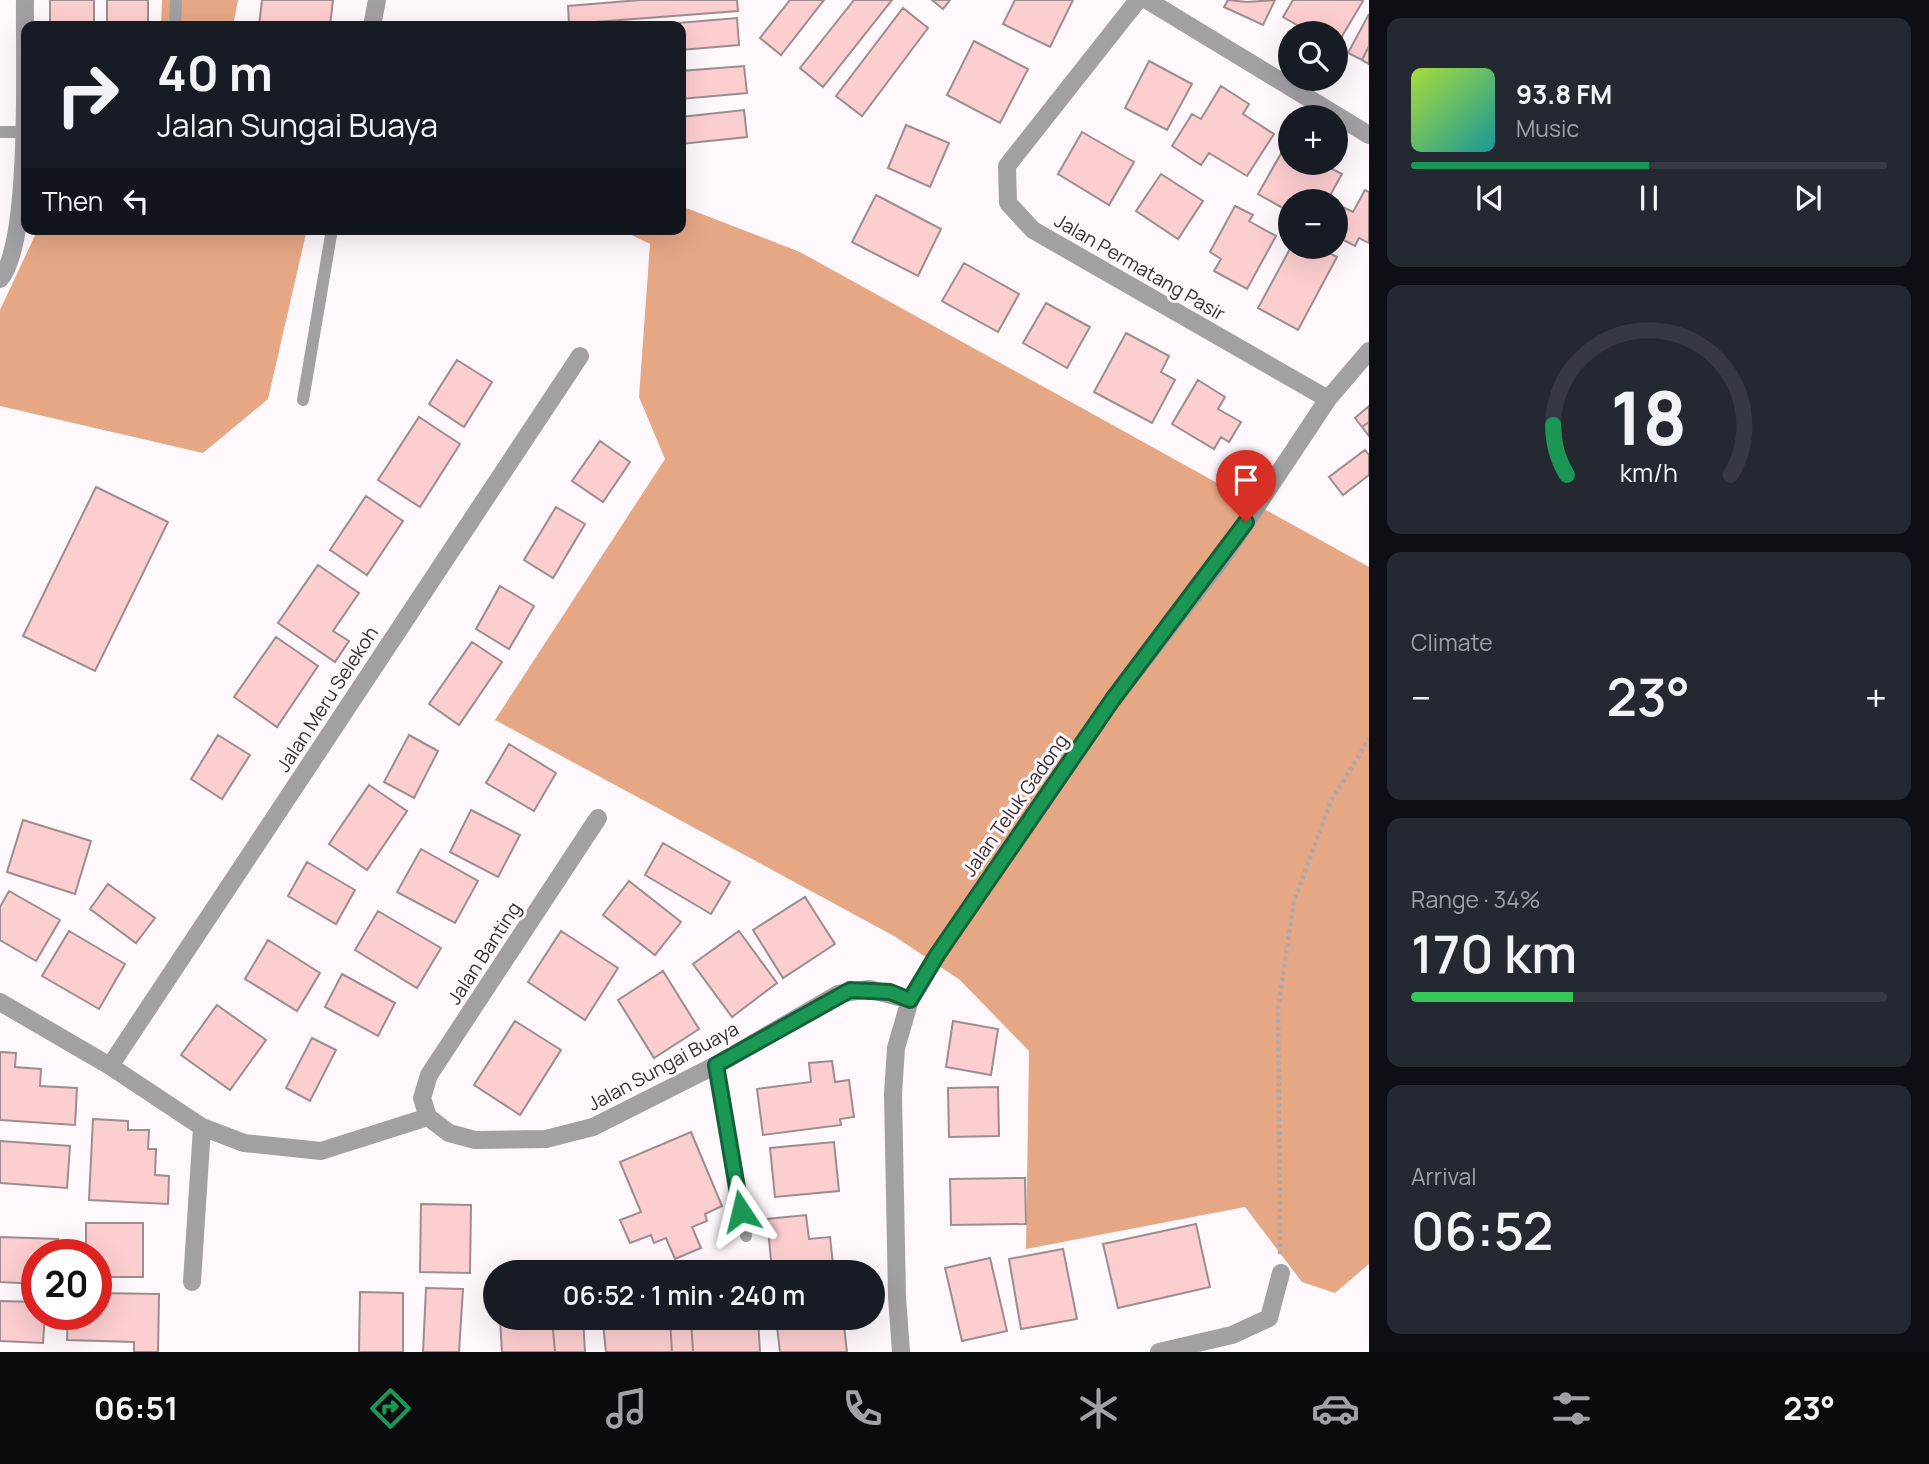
<!DOCTYPE html>
<html lang="en">
<head>
<meta charset="utf-8">
<style>
  body { margin:0; font-family:Manrope,sans-serif; background:#242831; color:#f1f3f6; height:100vh; display:flex; flex-direction:column; font-size:26px; white-space:nowrap }
  * { box-sizing:border-box; margin:0 }
  p { font-size:23px; color:#9ea1a6 }
  .icon { flex:none; width:38px; height:38px; fill:none; stroke:currentColor; stroke-width:2; stroke-linecap:round; stroke-linejoin:round }
  .map { position:relative; flex:1; overflow:hidden }
  .details { display:flex; flex-direction:column; gap:18px; padding:18px; background:#0d0f14; width:560px }
  .details>* { flex:none }
  .guide { position:absolute; left:21px; top:21px; width:665px; height:214px; border-radius:14px; box-shadow:0 7px 28px #0002; background:#171b24; color:#f1f3f6; overflow:hidden }
  .tools { position:absolute; left:1278px; top:21px; display:grid; gap:14px }
  .tools a { display:grid; place-items:center; width:70px; height:70px; border-radius:50%; background:#171b24; box-shadow:0 7px 28px #0002; font-size:35px }
  .speed { position:absolute; left:21px; top:1239px; display:flex; gap:14px; font-size:35px; font-weight:700; text-align:center }
  .speed>* { display:grid; place-content:center; width:91px; height:91px; border-radius:50%; background:#171b24; box-shadow:0 7px 28px #0002; line-height:1 }
  .speed .limit { border:10px solid #d22; background:#fff; color:#111 }
  .pin { position:absolute; display:grid; place-items:center; width:60px; height:60px; color:#fff; margin:-72px -30px; border-radius:50% 50% 50% 0; rotate:-45deg; box-shadow:0 0 7px #0007 }
  .pin .icon { rotate:45deg }
  .me { position:absolute; width:77px; margin:-38px; rotate:350deg; stroke-linejoin:round; filter:drop-shadow(0 0 5px #0008) }
  .turn { display:flex; align-items:center; gap:24px; height:147px; padding:0 21px; font-size:32px }
  .turn .icon { width:91px; height:91px; stroke-width:2.5 }
  .turn b { display:block; font-size:49px; line-height:60px }
  .then { display:flex; align-items:center; height:66px; padding:0 21px; background:#0003; gap:14px; font-size:26px }
  .big { font-size:52px; font-weight:600; line-height:1.1 }
  .details .card { flex:1; display:flex; flex-direction:column; justify-content:center; gap:10px; min-width:0; padding:0 24px; border-radius:14px; background:#242831 }
  .details .dial { align-items:center; gap:0 }
  .dial svg { height:182px; overflow:visible; fill:none; stroke:#363941; stroke-width:7; stroke-linecap:round; text-anchor:middle }
  .dial text { fill:#f1f3f6; stroke:none }
  .song { display:flex; align-items:center; gap:21px }
  .cover { width:84px; height:84px; border-radius:10px; background:linear-gradient(135deg,hsl(80 70% 55%),hsl(180 70% 35%)) }
  .played { height:7px; border-radius:4px; background:linear-gradient(90deg,#1b9755 50%,#363941 50%) }
  .keys { display:flex; justify-content:space-around; direction:ltr }
  .heat { display:flex; justify-content:space-between; align-items:center; font-size:38px; direction:ltr }
  .charge { height:10px; border-radius:5px; background:linear-gradient(90deg,#34c759 34%,#363941 0) }
  .trip { position:absolute; left:483px; top:1260px; width:402px; height:70px; border-radius:35px; background:#171b24; box-shadow:0 7px 28px #0002; font-weight:600; line-height:70px; text-align:center }
  .tabs { display:flex; height:112px; justify-content:space-around; align-items:center; background:#090b0e; color:#9ea1a6 }
  .tabs .icon { width:49px; height:49px }
  .tabs .current { color:#1b9755 }
  .tabs b { font-size:32px; color:#f1f3f6 }
  main { display:flex; flex:1; min-height:0 }
  .map>svg:first-child { display:block }
  .forest { fill:#e6a785 }
  .building { fill:#fdced0; stroke:#9c8d8e; stroke-width:2 }
  .lines { fill:none; stroke-linecap:round; stroke-linejoin:round }
  .path { stroke:#aea8ac; stroke-width:4.5; stroke-dasharray:3.5 3.5; stroke-linecap:butt }
  .service { stroke:#a29fa5; stroke-width:12 }
  .minor { stroke:#a29fa5; stroke-width:18 }
  .route-casing { stroke:#126237; stroke-width:18 }
  .route { stroke:#1b9755; stroke-width:12 }
  .labels { text-anchor:middle; stroke-width:6; stroke-linejoin:round; paint-order:stroke }
  .street-label { font-size:19px; fill:#342f32; stroke:#fef8fc }
</style>
</head>
<body>
<main>
<div class="map">
<svg width="1369" height="1352" viewBox="0 0 1369 1352">
  <rect width="100%" height="100%" fill="#fef8fc"/>
  <path class="forest" d="M162 0H238L233 26H161Z
    M681 206 800 252 1369 567V1264L1335 1293 1302 1282 1245 1207 1026 1249 1029 1051 960 980 894 936 495 720 665 459 639 397 650 244 619 229H681Z
    M38 229H307L268 399 203 453 0 406V310Z"/>
  <path class="building" d="M50 0H94V26H50Z
    M107 0H148V26H107Z
    M262 0H333L330 26H259Z
    M640 0H737L738 11 569 24 568 6Z
    M790 0H824L781 55 760 38Z
    M854 0H892L823 87 800 68Z
    M932 0H950L943 9Z
    M1015 0H1073L1050 47 1003 24Z
    M1228 0 1247 2 1275 0 1263 25 1224 7Z
    M1293 0H1361L1363 1 1335 48V33H1311L1283 17Z
    M903 8 928 28 862 116 836 96Z
    M1369 14V46L1362 60 1348 53Z
    M737 18 739 45 681 50V26H642Z
    M974 41 1028 69 1000 123 947 95Z
    M1369 46V64L1362 60Z
    M1149 61 1192 84 1167 130 1125 108Z
    M744 66 747 93 681 99V71Z
    M1221 86 1249 104 1243 114 1274 134 1247 176 1209 153 1201 165 1172 146 1192 114 1201 119Z
    M744 110 747 137 681 144V117Z
    M906 125 949 143 930 187 888 168Z
    M1082 132 1134 162 1109 205 1058 174Z
    M1287 143 1290 145V163H1321L1342 174 1327 201H1290V212L1258 194Z
    M1161 174 1203 201 1178 239 1136 211Z
    M1365 190 1369 192V243L1359 238 1355 246 1335 236V212L1339 205 1353 212Z
    M876 195 941 229 918 276 852 242Z
    M1235 206 1253 215 1249 221 1276 236 1247 289 1214 271 1221 259 1210 252Z
    M1291 247H1318L1337 257 1298 330 1258 308Z
    M964 263 1019 294 998 332 942 301Z
    M1046 303 1090 327 1067 368 1023 343Z
    M1126 333 1169 356 1161 372 1175 380 1152 423 1094 392Z
    M457 360 492 382 464 427 429 404Z
    M1198 380 1225 397 1218 409 1241 422 1229 442 1221 437 1214 449 1172 424Z
    M1369 406V422L1362 427 1355 418Z
    M419 417 460 444 420 507 378 480Z
    M1369 422V436L1362 427Z
    M600 441 630 462 603 502 572 481Z
    M1365 450 1369 455V475L1343 495 1329 477Z
    M96 487 168 522 95 671 23 636Z
    M366 496 403 521 367 575 330 550Z
    M556 507 585 524 553 578 524 560Z
    M318 565 359 593 333 631 349 641 335 662 278 623Z
    M500 586 534 606 509 649 476 629Z
    M276 637 318 666 277 727 234 697Z
    M472 642 502 662 459 725 429 704Z
    M218 735 250 755 222 799 191 779Z
    M409 735 438 751 414 798 384 782Z
    M509 744 556 773 534 811 486 783Z
    M369 785 407 811 367 870 329 844Z
    M471 810 520 835 498 877 450 852Z
    M23 820 91 841 75 894 7 872Z
    M663 843 730 882 711 914 645 875Z
    M421 849 478 881 455 923 397 892Z
    M307 862 355 890 336 924 288 896Z
    M629 881 681 922 655 955 603 915Z
    M108 884 155 918 136 943 90 909Z
    M9 891 60 920 36 961 0 940V907Z
    M805 897 835 944 783 978 753 930Z
    M378 911 441 948 417 988 355 950Z
    M69 931 125 964 99 1009 42 976Z
    M561 931 618 968 585 1020 528 982Z
    M739 931 777 983 732 1017 693 964Z
    M268 940 320 973 297 1011 245 979Z
    M663 971 699 1029 654 1058 618 1000Z
    M342 974 395 1003 378 1036 325 1007Z
    M217 1005 266 1040 230 1090 181 1055Z
    M515 1021 561 1050 520 1115 474 1085Z
    M953 1021 998 1029 991 1075 946 1067Z
    M312 1038 336 1050 310 1101 286 1088Z
    M0 1052 16 1053 15 1067 41 1069 40 1086 77 1088 75 1125 0 1120Z
    M832 1061 835 1082 849 1080 854 1117 840 1119 841 1125 763 1135 757 1089 811 1082 809 1063Z
    M998 1087 999 1136 949 1137 948 1088Z
    M93 1119 128 1121V1130H149L148 1149H156L155 1175 169 1176 168 1204 89 1200Z
    M691 1132 722 1206 705 1214 707 1221 692 1227 701 1248 675 1259 666 1238 654 1243 651 1235 630 1243 620 1220 641 1212 620 1162Z
    M0 1141 70 1146 67 1188 0 1183Z
    M834 1142 839 1191 775 1197 770 1148Z
    M1025 1178 1026 1224 951 1225 950 1179Z
    M421 1204 471 1205 470 1273 420 1272Z
    M806 1215 809 1239 830 1237 833 1264 772 1270 767 1219Z
    M86 1223H143V1277H96V1255H86Z
    M1196 1224 1210 1287 1118 1308 1103 1244Z
    M0 1237 58 1239V1255H37V1284L0 1282Z
    M1063 1249 1077 1319 1021 1329 1009 1259Z
    M990 1258 1007 1331 962 1341 945 1268Z
    M426 1288 463 1289 459 1352H423Z
    M360 1292 403 1293V1352H359Z
    M96 1293 159 1294 158 1352H134V1342L67 1340 68 1314H96Z
    M0 1301 37 1302V1314H45L43 1343 0 1341Z
    M500 1318H552L555 1352H502Z
    M552 1318H583L585 1352H555Z
    M691 1318 693 1352H672L670 1319Z
    M691 1318H758L760 1352H693Z
    M776 1318H843L847 1352H780Z
    M670 1319 672 1352H606L603 1324Z"/>
  <g class="lines">
    <path class="path" d="M1280 1254 1278 1008 1294 901 1331 801 1369 739"/>
    <path class="service" d="M175 26 176 0
      M0 132H22
      M303 400 332 229
      M716 1065 746 1236"/>
    <path class="minor" d="M1138 0 1007 166 1008 203 1033 230 1328 399
      M1147 0 1369 135
      M372 26 377 0
      M0 279C32 243 24 54 25 0
      M0 1002 110 1066 202 1127 244 1143 321 1151 428 1117
      M110 1066 580 356
      M428 1117 449 1133 475 1140 546 1139 593 1127 716 1065 838 994 869 989 910 1000
      M428 1117 422 1098 429 1075 598 818
      M192 1282 202 1127
      M901 1352 897 1297 893 1094 896 1048 910 1000 937 955 1113 699 1221 560 1328 399 1369 351
      M1159 1352 1232 1335 1269 1318 1281 1273"/>
  </g>
  <g class="lines">
    <defs>
      <path id="route" d="M741 1211 716 1065 850 990 890 992 910 1000 937 955 1113 699 1246 522"/>
    </defs>
    <use href="#route" class="route-casing"/>
    <use href="#route" class="route"/>
  </g>
  <g class="labels">
    <g class="street-label">
      <text transform="translate(1140 267) rotate(30)" y="7">Jalan Permatang Pasir</text>
      <text transform="translate(327 699) rotate(-57)" y="7">Jalan Meru Selekoh</text>
      <text transform="translate(1015 805) rotate(-55)" y="7">Jalan Teluk Gadong</text>
      <text transform="translate(484 953) rotate(-57)" y="7">Jalan Banting</text>
      <text transform="translate(663 1066) rotate(-28)" y="7">Jalan Sungai Buaya</text>
    </g>
  </g>
</svg>
<div class="tools">
<a><svg class="icon" aria-label="search" viewBox="0 0 24 24"><circle cx="10" cy="10" r="6"/><path d="M15 15l6 6"/></svg></a>
<a>+</a>
<a>−</a>
</div>
<div class="speed"><div class="limit">20</div></div>
<div class="pin" style="left:1246px;top:522px;background:#d93025"><svg class="icon" aria-label="arrive" viewBox="0 0 24 24"><path d="M6 21V4h12l-3 4 3 4H6"/></svg></div>
<svg class="me" style="left:741px;top:1211px" viewBox="-20 -20 40 40"><path d="M0-17L14 15 0 8-14 15z" fill="#1b9755" stroke="#fff" stroke-width="4"/></svg>
<div class="trip">06:52 · 1 min · 240 m</div>
<div class="guide">
<div class="turn"><svg class="icon" aria-label="right" viewBox="0 0 24 24"><path d="M7 20v-9h11M14 6l5 5-5 5"/></svg><div><b>40 m</b>Jalan Sungai Buaya</div></div>
<div class="then">Then<svg class="icon" aria-label="left" viewBox="0 0 24 24"><path d="M17 20v-9H6M10 6l-5 5 5 5"/></svg></div>
</div>
</div>
<section class="details">
<div class="card">
<div class="song"><i class="cover"></i><div><b>93.8 FM</b><p>Music</p></div></div>
<div class="played"></div>
<div class="keys"><svg class="icon" aria-label="previous" viewBox="0 0 24 24"><path d="M18 5L8 12l10 7zM5 5v14"/></svg><svg class="icon" aria-label="pause" viewBox="0 0 24 24"><path d="M8 5v14M16 5v14"/></svg><svg class="icon" aria-label="next" viewBox="0 0 24 24"><path d="M6 5l10 7-10 7zM19 5v14"/></svg></div>
</div>
<div class="card dial"><svg viewBox="0 0 100 80">
<path d="M14 69A42 42 0 1 1 86 69"/>
<path d="M14 69A42 42 0 0 1 8 47" stroke="#1b9755"/>
<text x="50" y="56" font-size="32" font-weight="700">18</text>
<text x="50" y="72" font-size="11">km/h</text>
</svg></div>
<div class="card"><p>Climate</p>
<div class="heat"><a>−</a><b class="big">23°</b><a>+</a></div>
</div>
<div class="card"><p>Range · 34%</p><b class="big">170 km</b><div class="charge"></div></div>
<div class="card"><p>Arrival</p><b class="big">06:52</b></div>
</section>
</main>
<nav class="tabs">
<b>06:51</b>
<svg class="icon current" aria-label="directions" viewBox="0 0 24 24"><path d="M12 3l9 9-9 9-9-9zM9 14v-3h6M13 9l2 2-2 2"/></svg>
<svg class="icon" aria-label="music" viewBox="0 0 24 24"><path d="M9 18V5l10-2v13"/><circle cx="6" cy="18" r="3"/><circle cx="16" cy="16" r="3"/></svg>
<svg class="icon" aria-label="phone" viewBox="0 0 24 24"><path d="M5 4h4l2 5-3 2q2 4 5 5l2-3 5 2v4C11 20 4 13 5 4z"/></svg>
<svg class="icon" aria-label="climate" viewBox="0 0 24 24"><path d="M12 3v18M4 7l16 10M4 17L20 7"/></svg>
<svg class="icon" aria-label="car" viewBox="0 0 24 24"><path d="M5 17H2v-5l4-1 3-4h7l3 4 3 1v5h-3M9 17h6M6 11h13"/><circle cx="7" cy="17" r="2"/><circle cx="17" cy="17" r="2"/></svg>
<svg class="icon" aria-label="filters" viewBox="0 0 24 24"><path d="M4 7h16M4 17h16"/><circle cx="9" cy="7" r="2"/><circle cx="15" cy="17" r="2"/></svg>
<b>23°</b>
</nav>
</body>
</html>
